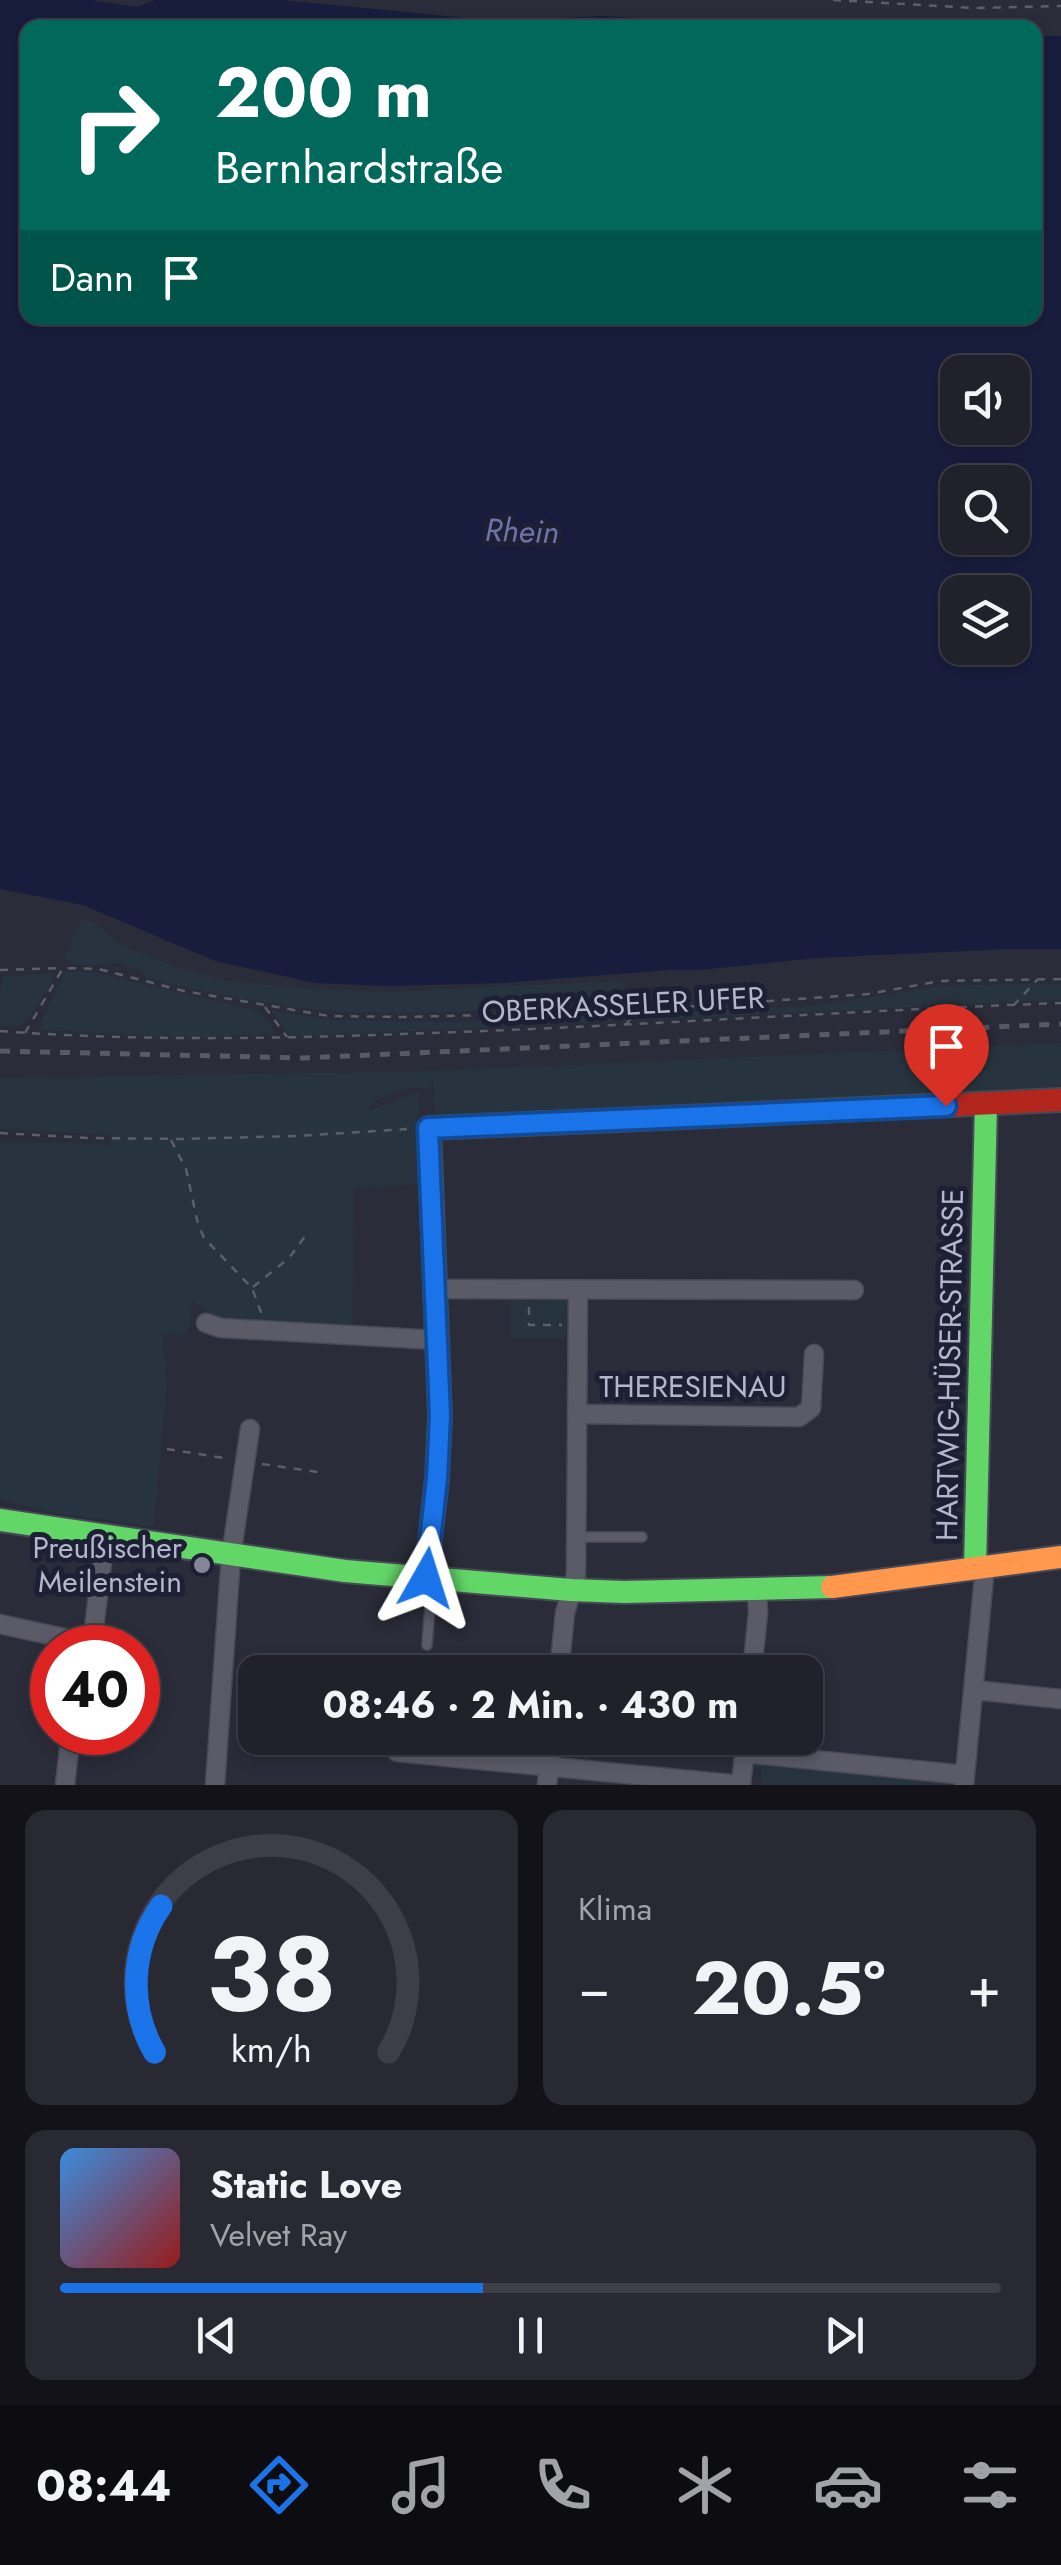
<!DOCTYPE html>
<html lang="de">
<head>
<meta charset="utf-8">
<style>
  body { margin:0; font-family:Jost,sans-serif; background:#282933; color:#f1f3f6; height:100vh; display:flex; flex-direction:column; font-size:38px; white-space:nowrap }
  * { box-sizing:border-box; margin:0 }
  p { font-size:32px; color:#a2a3a9 }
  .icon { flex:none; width:55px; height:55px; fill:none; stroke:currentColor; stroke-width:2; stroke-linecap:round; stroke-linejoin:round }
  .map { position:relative; height:1785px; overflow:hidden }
  .details { display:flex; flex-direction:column; gap:25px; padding:25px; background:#121218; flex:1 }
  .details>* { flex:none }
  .banner { position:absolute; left:20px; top:20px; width:1022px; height:305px; border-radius:20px; box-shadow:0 5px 15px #0003,0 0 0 2px #3d3e47; background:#00695c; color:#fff; overflow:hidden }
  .tools { position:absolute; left:940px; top:355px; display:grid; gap:20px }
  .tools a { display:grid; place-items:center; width:90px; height:90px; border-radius:20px; background:#20212b; box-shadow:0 5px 15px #0003,0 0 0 2px #3d3e47; font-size:50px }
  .speed { position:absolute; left:30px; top:1625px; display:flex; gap:20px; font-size:50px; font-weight:700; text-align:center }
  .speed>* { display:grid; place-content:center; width:130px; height:130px; border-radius:50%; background:#20212b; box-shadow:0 5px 15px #0003,0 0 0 2px #3d3e47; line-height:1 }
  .speed .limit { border:15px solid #d22; background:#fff; color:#111 }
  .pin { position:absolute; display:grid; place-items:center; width:85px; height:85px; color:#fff; margin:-102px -42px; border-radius:50% 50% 50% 0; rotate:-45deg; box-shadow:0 0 10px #0007 }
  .pin .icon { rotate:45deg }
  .me { position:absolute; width:110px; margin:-55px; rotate:6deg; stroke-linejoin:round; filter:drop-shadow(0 0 8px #0008) }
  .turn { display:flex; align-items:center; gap:35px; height:210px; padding:0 30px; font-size:45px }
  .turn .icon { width:130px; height:130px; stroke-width:2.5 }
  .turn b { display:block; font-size:70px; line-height:85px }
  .then { display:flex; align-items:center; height:95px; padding:0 30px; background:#0003; gap:20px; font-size:38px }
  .big { font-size:75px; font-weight:700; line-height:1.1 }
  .details .widget { flex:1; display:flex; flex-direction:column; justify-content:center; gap:15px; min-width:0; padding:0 35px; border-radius:20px; background:#282933 }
  .details .dial { align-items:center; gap:0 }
  .dial svg { height:260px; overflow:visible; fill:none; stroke:#3d3e47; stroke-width:7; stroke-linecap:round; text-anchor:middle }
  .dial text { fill:#f1f3f6; stroke:none }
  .song { display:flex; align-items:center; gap:30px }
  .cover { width:120px; height:120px; border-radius:15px; background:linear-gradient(135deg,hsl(210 70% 55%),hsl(0 70% 35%)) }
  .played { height:10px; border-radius:5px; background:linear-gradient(90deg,#1a73e8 45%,#3d3e47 45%) }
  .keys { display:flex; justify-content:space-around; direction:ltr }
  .heat { display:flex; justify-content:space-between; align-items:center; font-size:55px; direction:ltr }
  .details .tiles { flex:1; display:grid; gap:25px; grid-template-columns:1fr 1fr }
  .widget:last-child { grid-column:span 2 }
  .trip { position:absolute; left:238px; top:1655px; width:585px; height:100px; border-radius:20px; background:#20212b; box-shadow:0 5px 15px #0003,0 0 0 2px #3d3e47; font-weight:700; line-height:100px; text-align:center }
  .dock { display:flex; height:160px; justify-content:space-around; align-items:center; background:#0d0d11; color:#a2a3a9 }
  .dock .icon { width:70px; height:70px }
  .dock .active { color:#1a73e8 }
  .dock b { font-size:45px; color:#f1f3f6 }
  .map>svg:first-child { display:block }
  .green { fill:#27343f }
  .water { fill:#181d3d; fill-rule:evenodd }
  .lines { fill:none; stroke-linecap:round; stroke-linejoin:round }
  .lane-casing { stroke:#484956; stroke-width:12 }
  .street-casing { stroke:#484956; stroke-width:21 }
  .fast-casing { stroke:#484956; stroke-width:26 }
  .slow-casing { stroke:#484956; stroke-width:26 }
  .jam-casing { stroke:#484956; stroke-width:26 }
  .path { stroke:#5c5e68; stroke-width:2.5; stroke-dasharray:8 8; stroke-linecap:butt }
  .lane { stroke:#5a5b67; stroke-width:9 }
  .street { stroke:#5a5b67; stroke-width:18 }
  .fast { stroke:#63d668; stroke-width:22 }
  .slow { stroke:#ff974d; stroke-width:22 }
  .jam { stroke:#b3261e; stroke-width:22 }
  .rail { stroke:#595a64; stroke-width:5; stroke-dasharray:10 10; stroke-linecap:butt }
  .route-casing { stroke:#114b97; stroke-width:25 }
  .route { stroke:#1a73e8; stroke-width:18 }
  .poi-dot { fill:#848697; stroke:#1d1f34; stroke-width:4 }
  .labels { text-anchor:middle; stroke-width:10; stroke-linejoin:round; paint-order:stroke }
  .street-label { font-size:30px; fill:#b4b6ca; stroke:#1d1f34 }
  .poi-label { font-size:30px; fill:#b4b6ca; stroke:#1d1f34; text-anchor:end }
  .water-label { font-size:32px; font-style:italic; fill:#6c74a9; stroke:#1d1f34 }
</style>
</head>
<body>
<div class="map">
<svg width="1061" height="1785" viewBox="0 0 1061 1785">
  <rect width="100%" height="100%" fill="#2a2c39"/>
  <path class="green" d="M81 919 96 924 117 942 175 967 229 981 315 989 386 992 622 981 629 999C528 1007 414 1019 313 1009 257 1004 201 991 146 978L144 973C137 970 128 965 121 964 104 960 83 973 65 958Z
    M88 971 258 1011 268 1020 275 1034 182 1038 40 1030 42 1019 65 972Z
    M56 973 31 1017 19 1026 0 1025V993L3 976Z
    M999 984H1061V1000L291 1037 271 1010 332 1020 447 1022 812 1006 942 986Z
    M1061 1043V1089L436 1118 433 1074 429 1087C402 1089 383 1091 365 1112L420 1091 418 1116 421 1184 354 1188 352 1328 222 1322 193 1301 187 1335 162 1334 167 1382 154 1527 49 1512 0 1499V1142L95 1143 111 1147 112 1135 0 1129V1078L433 1071Z
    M562 1297 570 1303 572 1338H510V1298Z
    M752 1762 954 1780 957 1785H760L762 1769 750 1767Z"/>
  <path class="water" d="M0 0H90L137 7 155 0H282L498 21 602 16 806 27 28 28V318H1035V36H1061V949H1010L817 958 699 970H670L503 983 388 986 315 983 215 961 83 905 0 889ZM958 372H1012V428H958ZM958 482H1012V538H958ZM958 592H1012V648H958Z"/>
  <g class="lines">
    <defs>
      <path id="lane" d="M577 1537H642
        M427 1645 432 1581"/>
      <path id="street" d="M436 1289 854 1290
        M206 1323 221 1328 437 1340
        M578 1414 799 1417 811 1408 814 1354
        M0 1624 82 1642
        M81 1648 82 1642 89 1638 94 1628 105 1537
        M559 1672 565 1613 576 1575 578 1291
        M752 1672 758 1613 757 1591
        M974 1690 1061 1699
        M397 1752 741 1785
        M744 1753 965 1775
        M65 1785 71 1732
        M215 1785 231 1556 250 1429
        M547 1785 552 1738
        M741 1785 746 1738
        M964 1785 985 1567"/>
      <path id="fast" d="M0 1520 345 1571 571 1590 624 1592 832 1587
        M975 1568 986 1104
        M426 1578 437 1478 440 1416 429 1128 641 1119"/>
      <path id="slow" d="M832 1587 1061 1557"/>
      <path id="jam" d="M641 1119 1061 1100"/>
    </defs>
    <use href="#lane" class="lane-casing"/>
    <use href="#street" class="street-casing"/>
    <use href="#fast" class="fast-casing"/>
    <use href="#slow" class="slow-casing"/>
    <use href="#jam" class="jam-casing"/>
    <path class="path" d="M833 0 974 8 1061 6
      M0 970 63 968
      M1013 1006 1038 979
      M265 1007 287 1037
      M626 1024 637 1011
      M0 1031C134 1041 268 1039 402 1034 622 1027 841 1011 1061 1003
      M25 1033 63 968 99 969 184 991 329 1016 403 1017 614 1012 868 994 940 981 1061 979
      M0 1133 90 1138 180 1139 296 1136 407 1129
      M171 1140 186 1169 198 1224 204 1238 252 1288 262 1315
      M253 1287 289 1258 306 1235
      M529 1307V1325H562
      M167 1449 230 1459
      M262 1464 325 1473"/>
    <use href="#lane" class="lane"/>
    <use href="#street" class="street"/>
    <use href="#fast" class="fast"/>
    <use href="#slow" class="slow"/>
    <use href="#jam" class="jam"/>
    <path class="rail" d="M0 1051 303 1058 1061 1024"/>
  </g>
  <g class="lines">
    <defs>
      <path id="route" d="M426 1578 437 1478 440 1416 428 1128 946 1106"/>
    </defs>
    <use href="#route" class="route-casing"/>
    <use href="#route" class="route"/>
  </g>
  <circle class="poi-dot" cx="202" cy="1565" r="10"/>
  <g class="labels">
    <g class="street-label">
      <text transform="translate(623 1005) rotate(-3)" y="10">OBERKASSELER UFER</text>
      <text transform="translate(950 1365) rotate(-89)" y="10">HARTWIG-HÜSER-STRASSE</text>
      <text x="693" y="1397">THERESIENAU</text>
    </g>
    <g class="poi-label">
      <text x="182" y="1558">Preußischer<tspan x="182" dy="34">Meilenstein</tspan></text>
    </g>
    <g class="water-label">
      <text transform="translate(522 531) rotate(2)" y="11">Rhein</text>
    </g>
  </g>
</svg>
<div class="tools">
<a><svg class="icon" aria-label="sound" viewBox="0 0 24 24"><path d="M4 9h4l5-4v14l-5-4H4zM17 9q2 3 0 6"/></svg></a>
<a><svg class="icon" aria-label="search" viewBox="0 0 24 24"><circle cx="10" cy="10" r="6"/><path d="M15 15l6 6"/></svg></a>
<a><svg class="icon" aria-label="layers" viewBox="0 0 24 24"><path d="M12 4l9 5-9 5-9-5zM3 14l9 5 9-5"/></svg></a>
</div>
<div class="speed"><div class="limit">40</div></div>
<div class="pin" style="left:946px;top:1106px;background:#d93025"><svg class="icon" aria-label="arrive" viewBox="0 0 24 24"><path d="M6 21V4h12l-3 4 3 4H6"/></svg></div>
<svg class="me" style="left:426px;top:1578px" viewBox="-20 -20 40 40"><path d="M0-17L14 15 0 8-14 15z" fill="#1a73e8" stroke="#fff" stroke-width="4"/></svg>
<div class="trip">08:46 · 2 Min. · 430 m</div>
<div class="banner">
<div class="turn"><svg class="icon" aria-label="right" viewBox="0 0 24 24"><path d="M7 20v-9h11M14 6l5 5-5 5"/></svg><div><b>200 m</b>Bernhardstraße</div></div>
<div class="then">Dann<svg class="icon" aria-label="arrive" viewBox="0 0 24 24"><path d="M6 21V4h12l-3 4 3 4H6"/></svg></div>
</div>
</div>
<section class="details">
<div class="tiles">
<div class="widget dial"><svg viewBox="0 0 100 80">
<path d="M14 69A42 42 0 1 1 86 69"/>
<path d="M14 69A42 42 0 0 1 16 24" stroke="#1a73e8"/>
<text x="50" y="56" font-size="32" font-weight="700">38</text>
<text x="50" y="72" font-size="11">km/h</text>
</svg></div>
<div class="widget"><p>Klima</p>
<div class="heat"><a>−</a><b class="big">20.5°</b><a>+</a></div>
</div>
<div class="widget">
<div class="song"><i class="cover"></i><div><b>Static Love</b><p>Velvet Ray</p></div></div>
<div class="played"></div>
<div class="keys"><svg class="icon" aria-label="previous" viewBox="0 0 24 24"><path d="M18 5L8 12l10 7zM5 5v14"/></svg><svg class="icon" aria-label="pause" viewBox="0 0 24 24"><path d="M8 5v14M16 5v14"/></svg><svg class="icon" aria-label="next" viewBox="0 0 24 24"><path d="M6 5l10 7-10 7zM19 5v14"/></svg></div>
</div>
</div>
</section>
<nav class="dock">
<b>08:44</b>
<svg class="icon active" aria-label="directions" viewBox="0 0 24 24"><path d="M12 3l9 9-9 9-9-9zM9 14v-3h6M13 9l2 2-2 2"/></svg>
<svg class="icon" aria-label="music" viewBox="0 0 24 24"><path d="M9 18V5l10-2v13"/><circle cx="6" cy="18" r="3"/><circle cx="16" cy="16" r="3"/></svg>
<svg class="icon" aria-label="phone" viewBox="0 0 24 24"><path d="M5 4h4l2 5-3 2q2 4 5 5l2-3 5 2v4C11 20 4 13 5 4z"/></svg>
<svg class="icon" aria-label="climate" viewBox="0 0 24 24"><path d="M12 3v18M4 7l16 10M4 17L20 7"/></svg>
<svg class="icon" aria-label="car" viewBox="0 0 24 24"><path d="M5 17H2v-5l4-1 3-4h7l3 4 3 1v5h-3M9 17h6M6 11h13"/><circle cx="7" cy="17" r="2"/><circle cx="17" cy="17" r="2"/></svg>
<svg class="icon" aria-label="filters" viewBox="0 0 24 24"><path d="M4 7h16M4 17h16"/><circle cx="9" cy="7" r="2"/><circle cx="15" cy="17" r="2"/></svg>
</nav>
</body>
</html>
